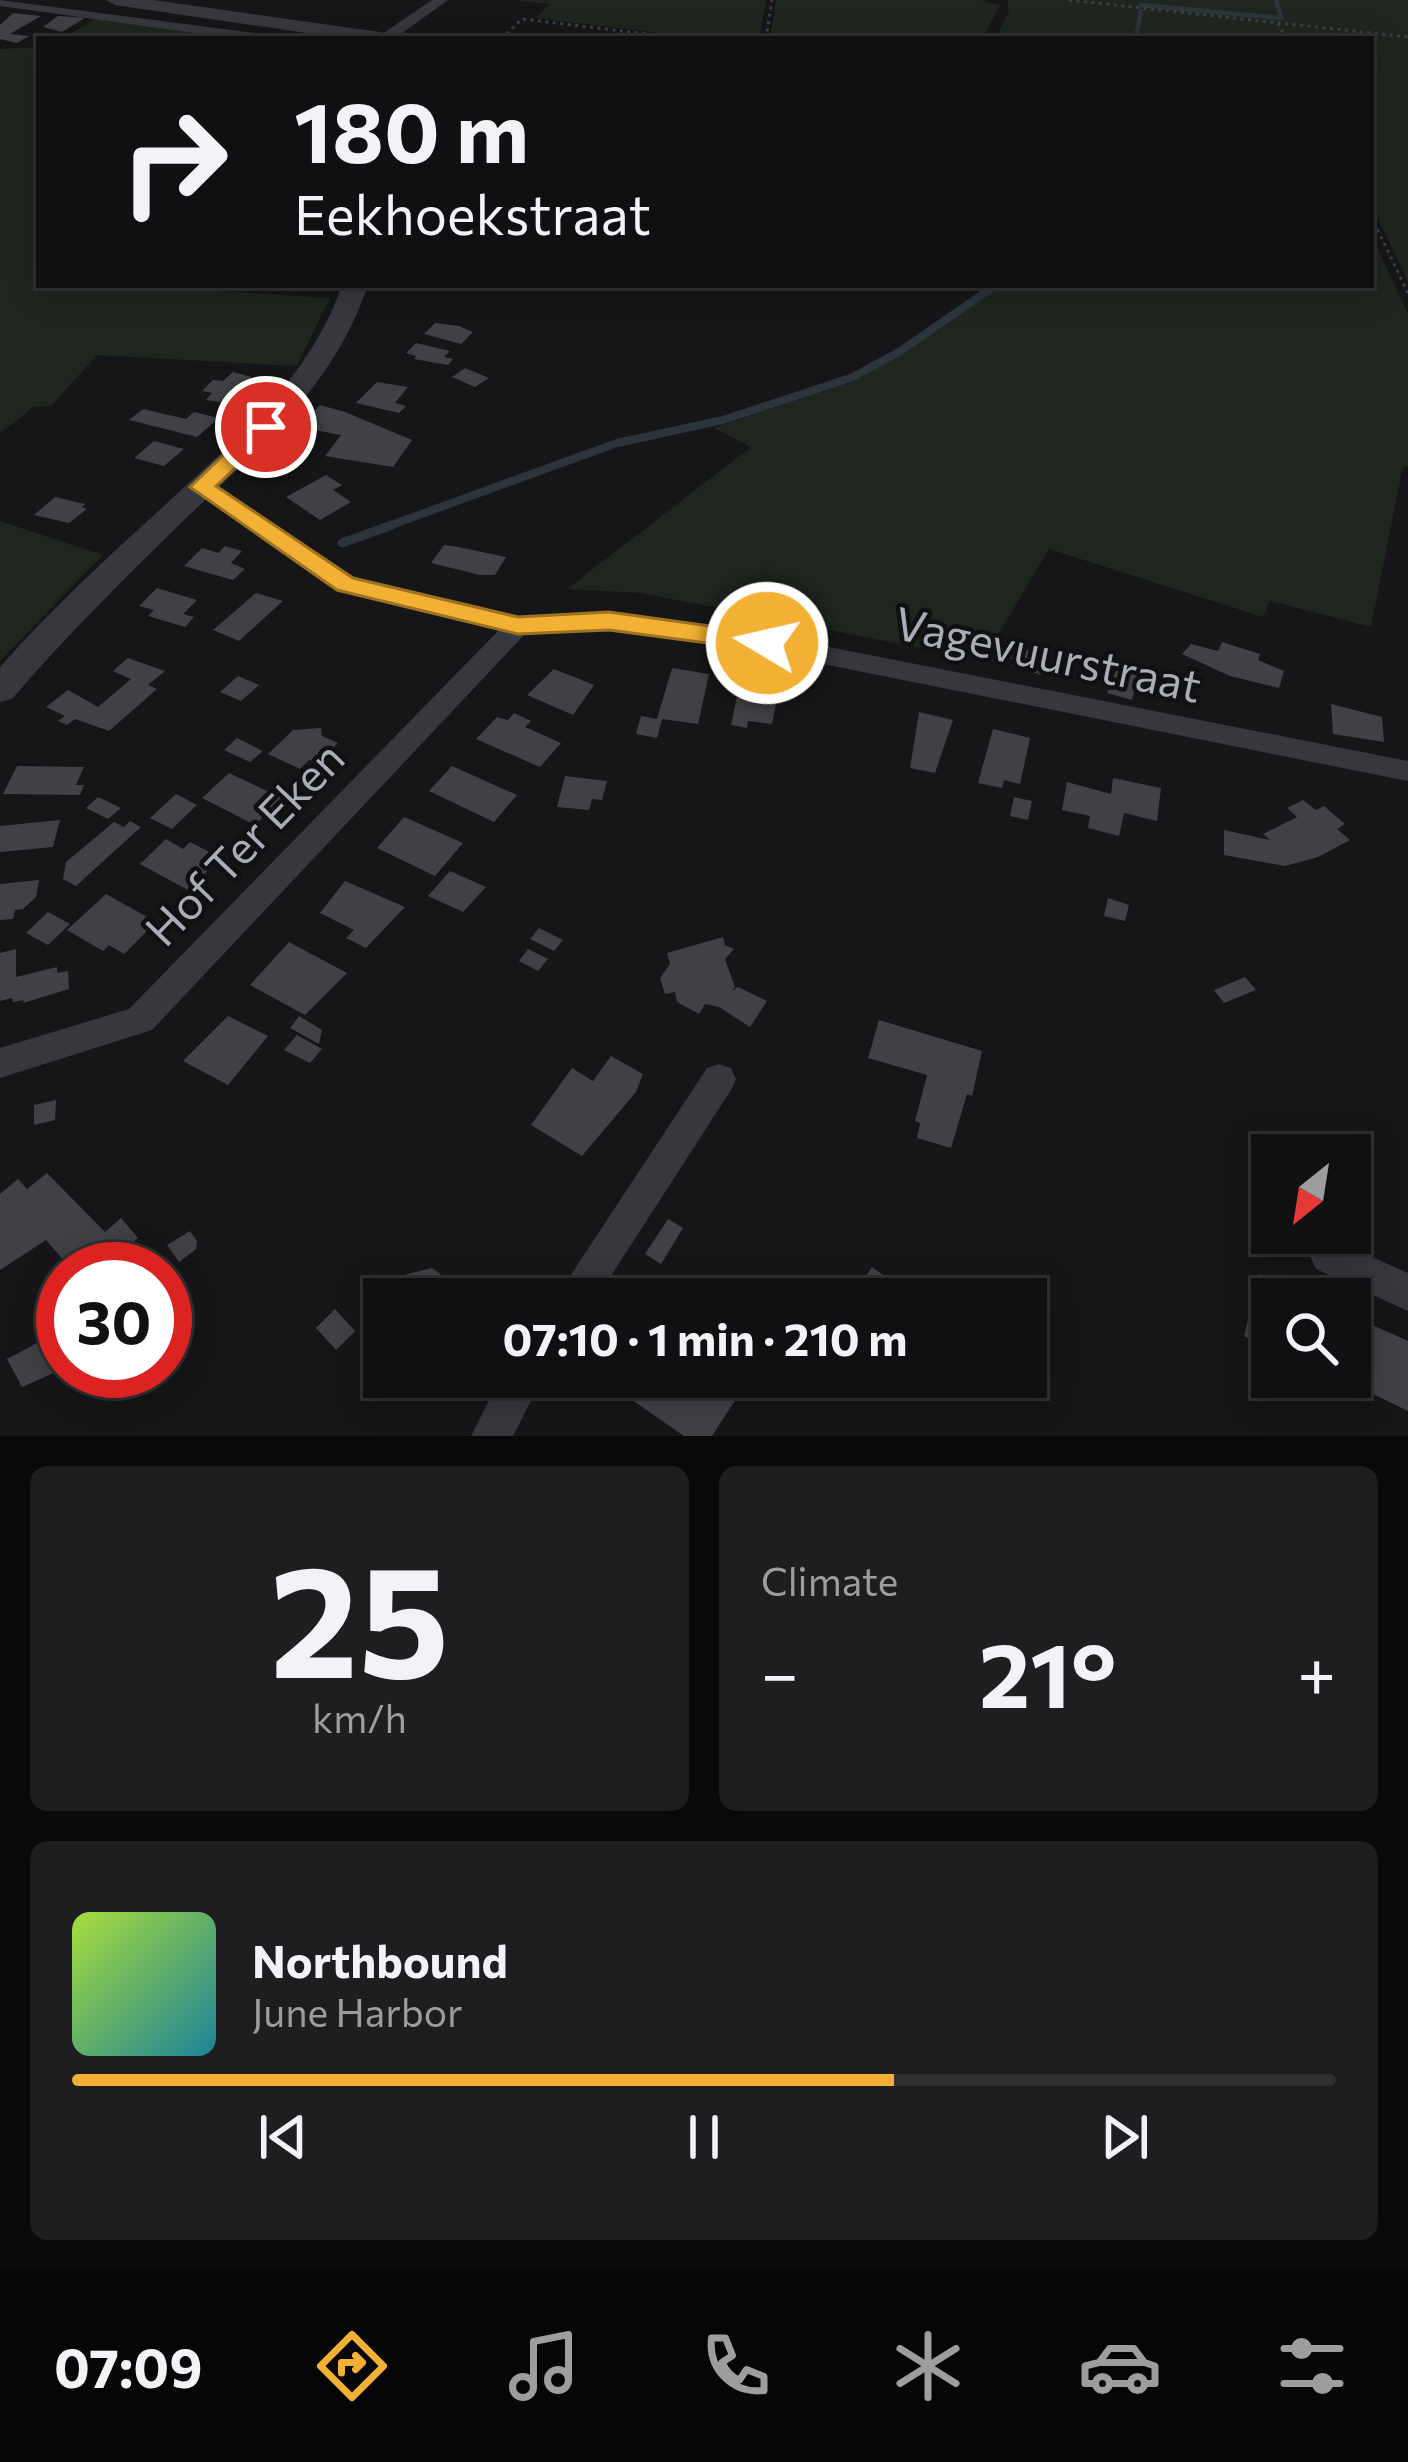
<!DOCTYPE html>
<html lang="en">
<head>
<meta charset="utf-8">
<style>
  body { margin:0; font-family:Commissioner,sans-serif; background:#1e1e20; color:#f1f3f6; height:100vh; display:flex; flex-direction:column; font-size:45px; white-space:nowrap }
  * { box-sizing:border-box; margin:0 }
  p { font-size:39px; color:#9c9d9f }
  .icon { flex:none; width:66px; height:66px; fill:none; stroke:currentColor; stroke-width:2; stroke-linecap:round; stroke-linejoin:round }
  .map { position:relative; height:1436px; overflow:hidden }
  .sheet { display:flex; flex-direction:column; gap:30px; padding:30px; background:#09090a; flex:1 }
  .sheet>* { flex:none }
  .banner { position:absolute; left:36px; top:36px; width:1338px; height:252px; border-radius:0px; box-shadow:0 6px 30px #0003,0 0 0 3px #303032; background:#101012; color:#f1f3f6; overflow:hidden }
  .needle { width:78px; rotate:210deg }
  .buttons { position:absolute; left:1251px; top:1134px; display:grid; gap:24px }
  .buttons a { display:grid; place-items:center; width:120px; height:120px; border-radius:0px; background:#101012; box-shadow:0 6px 30px #0003,0 0 0 3px #303032; font-size:60px }
  .speed { position:absolute; left:36px; top:1242px; display:flex; gap:24px; font-size:60px; font-weight:700; text-align:center }
  .speed>* { display:grid; place-content:center; width:156px; height:156px; border-radius:50%; background:#101012; box-shadow:0 6px 30px #0003,0 0 0 3px #303032; line-height:1 }
  .speed .limit { border:18px solid #d22; background:#fff; color:#111 }
  .pin { position:absolute; display:grid; place-items:center; width:102px; height:102px; color:#fff; margin:-51px; border:6px solid #fff; border-radius:50%; box-shadow:0 3px 12px #0007 }
  .me { position:absolute; width:132px; margin:-66px; rotate:279deg; stroke-linejoin:round; filter:drop-shadow(0 0 9px #0008) }
  .turn { display:flex; align-items:center; gap:42px; height:252px; padding:0 60px; font-size:54px }
  .turn .icon { width:156px; height:156px; stroke-width:2.5 }
  .turn b { display:block; font-size:84px; line-height:102px }
  .big { font-size:90px; font-weight:700; line-height:1.1 }
  .sheet .tile { flex:1; display:flex; flex-direction:column; justify-content:center; gap:18px; min-width:0; padding:0 42px; border-radius:18px; background:#1e1e20 }
  .sheet .dial { align-items:center; gap:0 }
  .dial b { font-size:156px; line-height:1 }
  .song { display:flex; align-items:center; gap:36px }
  .cover { width:144px; height:144px; border-radius:18px; background:linear-gradient(135deg,hsl(80 70% 55%),hsl(190 70% 35%)) }
  .played { height:12px; border-radius:6px; background:linear-gradient(90deg,#f2b134 65%,#303032 65%) }
  .keys { display:flex; justify-content:space-around; direction:ltr }
  .heat { display:flex; justify-content:space-between; align-items:center; font-size:66px; direction:ltr }
  .sheet .tiles { flex:1; display:grid; gap:30px; grid-template-columns:1fr 1fr }
  .tile:last-child { grid-column:span 2 }
  .trip { position:absolute; left:363px; top:1278px; width:684px; height:120px; border-radius:0px; background:#101012; box-shadow:0 6px 30px #0003,0 0 0 3px #303032; font-weight:700; line-height:120px; text-align:center }
  .tabs { display:flex; height:192px; justify-content:space-around; align-items:center; background:#060607; color:#9c9d9f }
  .tabs .icon { width:84px; height:84px }
  .tabs .selected { color:#f2b134 }
  .tabs b { font-size:54px; color:#f1f3f6 }
  .map>svg:first-child { display:block }
  .green { fill:#1e261f }
  .lines { fill:none; stroke-linecap:round; stroke-linejoin:round }
  .stream-far2 { stroke:#2c353c; stroke-width:4.5 }
  .stream-far1 { stroke:#2c353c; stroke-width:8 }
  .stream { stroke:#2c353c; stroke-width:9 }
  .building { fill:#404145 }
  .path { stroke:#3d3f44; stroke-width:3; stroke-dasharray:3 4.5; stroke-linecap:butt }
  .minor { fill:#37383d; fill-rule:evenodd }
  .tertiary { fill:#37383d; fill-rule:evenodd }
  .route { fill:#f2b134; stroke:#9d7322; stroke-width:3 }
  .labels { text-anchor:middle; stroke-width:9; stroke-linejoin:round; paint-order:stroke }
  .street-label { font-size:45px; fill:#a8adb8; stroke:#111113 }
</style>
</head>
<body>
<div class="map">
<svg width="1408" height="1436" viewBox="0 0 1408 1436">
  <rect width="100%" height="100%" fill="#161618"/>
  <path class="green" d="M513 0H766L759 39H709L536 18 549 4Z
    M776 0H980L1000 5 982 39H770Z
    M1007 0H1408V282L1371 204V39H995L1009 11Z
    M94 19 212 33 201 39H62Z
    M39 47V285H232L219 291 330 298 297 366 97 355 51 406 33 407 0 434V49Z
    M1371 234 1408 314V466H1403L1371 627 1270 601 1263 617 1049 549 983 660 641 593 567 589 751 447 714 428C818 393 905 360 988 285H1371Z
    M0 521 103 555 0 661Z"/>
  <g class="lines">
    <path class="stream-far2" d="M1141 5 1281 18 1276 0
      M1136 39 1141 11"/>
    <path class="stream-far1" d="M383 528 617 443 723 420 853 377 899 352 996 285"/>
    <path class="stream" d="M342 543 392 525"/>
  </g>
  <path class="building" d="M13 13 41 16 10 34 29 36 17 43 0 39V25Z
    M58 16 74 17 85 18 62 32 43 27Z
    M435 323 459 326 473 332 461 344 424 334Z
    M416 343 450 351 444 357 453 359 448 365 414 359 416 356 406 353Z
    M465 368 489 378 475 387 452 377Z
    M233 372 255 378 229 403 206 400 212 393 202 391 213 380 223 381Z
    M377 382 408 387 395 403 406 406 399 413 356 403Z
    M320 405 345 412 412 440 393 467 325 456 341 435 299 427Z
    M143 409 186 419 194 412 219 418 197 437 129 420Z
    M154 441 184 449 164 466 134 458Z
    M326 475 342 485 333 490 351 502 320 520 286 497Z
    M55 497 85 504 82 507 87 509 69 523 34 515Z
    M444 545 458 547 506 557 495 575H480L431 563Z
    M225 546 242 551 231 563 245 569 233 580 184 566 202 548 218 553Z
    M157 588 197 600 183 614 194 617 185 627 148 616 154 610 139 606Z
    M256 593 283 601 239 641 213 630Z
    M1222 642 1260 654 1258 660 1284 671 1279 688 1230 676 1182 654 1191 644 1218 651Z
    M1019 648 1049 656 1042 675 1012 666 1014 660 1001 656 1004 649 1017 653Z
    M128 658 165 671 148 685 157 689 109 731 75 719 67 725 58 721 65 716 46 707 68 690 98 707 131 679 113 671Z
    M1118 666 1139 672 1132 700 1107 693Z
    M672 668 709 674 698 724 662 719 657 738 636 734 641 716 657 719Z
    M554 669 594 685 573 715 527 695Z
    M238 676 259 685 241 701 220 692Z
    M739 686 754 691 755 687 779 690 772 724 748 721 747 728 731 725Z
    M1331 704 1382 717 1384 742 1333 734Z
    M919 712 953 720 935 773 910 768Z
    M514 713 531 721 525 727 561 743 540 767 476 739 497 717 508 720Z
    M321 728 322 736 338 743 317 763 309 760 300 769 268 754 293 730Z
    M993 729 1030 738 1020 784 1004 780 1002 788 978 783Z
    M237 738 263 751 250 762 224 750Z
    M17 766 84 767 76 785H84L80 795 3 794Z
    M452 766 517 795 494 822 429 791Z
    M229 773 282 798 255 825 202 798Z
    M565 776 607 781 602 800 592 799 589 810 557 807Z
    M1113 778 1161 788 1157 821 1124 813 1119 836 1088 828 1090 816 1062 810 1067 782 1111 794Z
    M176 794 197 805 172 829 150 818Z
    M98 797 121 808 108 819 86 808Z
    M1014 797 1032 801 1028 820 1010 816Z
    M1303 800 1316 810 1324 806 1345 824 1337 829 1350 840 1318 857 1285 866 1224 855V830L1270 840 1263 834 1297 817 1287 808Z
    M404 817 463 843 435 876 377 848Z
    M60 820 53 847 0 852V826Z
    M130 821 141 827 76 886 63 879 66 862 114 822 124 827Z
    M166 839 183 849 190 842 221 858 188 890 140 864Z
    M450 871 486 887 463 912 428 896Z
    M39 880 36 897 23 909 15 910 13 919 0 920V884Z
    M345 881 405 907 366 948 346 938 354 930 320 913Z
    M106 894 156 922 124 954 109 945 103 951 67 930Z
    M1108 898 1129 905 1125 921 1104 916Z
    M48 912 70 924 48 945 26 933Z
    M539 928 563 940 554 951 530 939Z
    M723 937 725 945 734 949 725 959 735 987 732 991 738 987 767 1001 750 1027 719 1007 705 1004 699 1014 677 1002 675 992 665 994 660 978 670 964 667 953Z
    M289 942 347 973 305 1015 250 985Z
    M16 949V977L57 967V973L68 971 69 989 23 1003 24 1000 13 1002 12 998 0 1001V953Z
    M528 949 548 959 538 971 519 961Z
    M1245 977 1256 990 1224 1003 1214 990Z
    M228 1016 268 1036 228 1085 183 1061Z
    M299 1016 322 1030 319 1044 290 1028Z
    M879 1020 982 1051 972 1096 967 1094 951 1148 917 1138 920 1123 915 1121 927 1075 868 1058Z
    M297 1035 322 1049 310 1063 284 1050Z
    M611 1056 643 1074 636 1092 582 1156 531 1125 572 1068 593 1081Z
    M56 1100 55 1120 34 1125V1105Z
    M47 1173 105 1232 121 1218 138 1238 102 1269H71L46 1240 0 1270V1194L18 1179 27 1189Z
    M668 1219 683 1228 661 1264 645 1254Z
    M190 1231 197 1241 196 1249 179 1262 167 1245Z
    M872 1267 909 1294 906 1299H884L862 1282Z
    M432 1268 474 1299H384V1335L371 1338 368 1284Z
    M1260 1274 1315 1299H1272V1349L1244 1336Z
    M335 1309 355 1331 336 1350 316 1328Z
    M1361 1320 1408 1341V1411L1348 1382Z
    M63 1329V1369L22 1387 7 1359Z
    M599 1377H707L736 1399 712 1436H684Z"/>
  <g class="lines">
    <path class="path" d="M1069 0 1408 37
      M1278 23 1286 39
      M501 39 522 19 688 39
      M766 39 772 0
      M1371 216 1408 293"/>
    <path class="minor" d="M0 0 269 35 276 39H238L0 6Z
      M432 0H448L394 39H381L382 34Z
      M202 479 353 578 518 617 609 613 723 626 1408 761V781L723 644 609 629 525 634 152 1030 0 1078V1048L129 1009 499 630 336 590 194 491 191 486Z
      M719 1064 731 1068 736 1079 731 1090 596 1299H555L707 1068Z
      M1329 1238 1408 1273V1311L1316 1269 1310 1256 1316 1243Z
      M501 1377H543L513 1436H471Z"/>
    <path class="tertiary" d="M106 0H153L387 33 397 39H347L115 5Z
      M342 285H368C334 386 259 449 184 520 125 578 66 636 12 699L0 702V667C51 609 108 557 165 505 237 438 309 380 342 285Z"/>
  </g>
  <path class="route" d="M266 420 277 427 274 432 216 486 353 578 518 617 609 612 767 634 780 643 767 651 609 630 518 634 337 590 190 487 258 422Z"/>
  <g class="labels">
    <g class="street-label">
      <text transform="translate(1048 655) rotate(12)" y="16">Vagevuurstraat</text>
      <text transform="translate(245 844) rotate(-46)" y="16">Hof Ter Eken</text>
    </g>
  </g>
</svg>
<div class="buttons">
<a><svg class="needle" viewBox="-14 -14 28 28"><path d="M0-13l5 13h-10z" fill="#e53935"/><path d="M0 13l5-13h-10z" fill="#9c9d9f"/></svg></a>
<a><svg class="icon" aria-label="search" viewBox="0 0 24 24"><circle cx="10" cy="10" r="6"/><path d="M15 15l6 6"/></svg></a>
</div>
<div class="speed"><div class="limit">30</div></div>
<div class="pin" style="left:266px;top:427px;background:#d93025"><svg class="icon" aria-label="arrive" viewBox="0 0 24 24"><path d="M6 21V4h12l-3 4 3 4H6"/></svg></div>
<svg class="me" style="left:767px;top:643px" viewBox="-20 -20 40 40"><circle r="17" fill="#f2b134" stroke="#fff" stroke-width="3"/><path d="M0-11L8 9 0 5-8 9z" fill="#fff"/></svg>
<div class="trip">07:10 · 1 min · 210 m</div>
<div class="banner">
<div class="turn"><svg class="icon" aria-label="right" viewBox="0 0 24 24"><path d="M7 20v-9h11M14 6l5 5-5 5"/></svg><div><b>180 m</b>Eekhoekstraat</div></div>
</div>
</div>
<section class="sheet">
<div class="tiles">
<div class="tile dial"><b>25</b><p>km/h</p></div>
<div class="tile"><p>Climate</p>
<div class="heat"><a>−</a><b class="big">21°</b><a>+</a></div>
</div>
<div class="tile">
<div class="song"><i class="cover"></i><div><b>Northbound</b><p>June Harbor</p></div></div>
<div class="played"></div>
<div class="keys"><svg class="icon" aria-label="previous" viewBox="0 0 24 24"><path d="M18 5L8 12l10 7zM5 5v14"/></svg><svg class="icon" aria-label="pause" viewBox="0 0 24 24"><path d="M8 5v14M16 5v14"/></svg><svg class="icon" aria-label="next" viewBox="0 0 24 24"><path d="M6 5l10 7-10 7zM19 5v14"/></svg></div>
</div>
</div>
</section>
<nav class="tabs">
<b>07:09</b>
<svg class="icon selected" aria-label="directions" viewBox="0 0 24 24"><path d="M12 3l9 9-9 9-9-9zM9 14v-3h6M13 9l2 2-2 2"/></svg>
<svg class="icon" aria-label="music" viewBox="0 0 24 24"><path d="M9 18V5l10-2v13"/><circle cx="6" cy="18" r="3"/><circle cx="16" cy="16" r="3"/></svg>
<svg class="icon" aria-label="phone" viewBox="0 0 24 24"><path d="M5 4h4l2 5-3 2q2 4 5 5l2-3 5 2v4C11 20 4 13 5 4z"/></svg>
<svg class="icon" aria-label="climate" viewBox="0 0 24 24"><path d="M12 3v18M4 7l16 10M4 17L20 7"/></svg>
<svg class="icon" aria-label="car" viewBox="0 0 24 24"><path d="M5 17H2v-5l4-1 3-4h7l3 4 3 1v5h-3M9 17h6M6 11h13"/><circle cx="7" cy="17" r="2"/><circle cx="17" cy="17" r="2"/></svg>
<svg class="icon" aria-label="filters" viewBox="0 0 24 24"><path d="M4 7h16M4 17h16"/><circle cx="9" cy="7" r="2"/><circle cx="15" cy="17" r="2"/></svg>
</nav>
</body>
</html>
